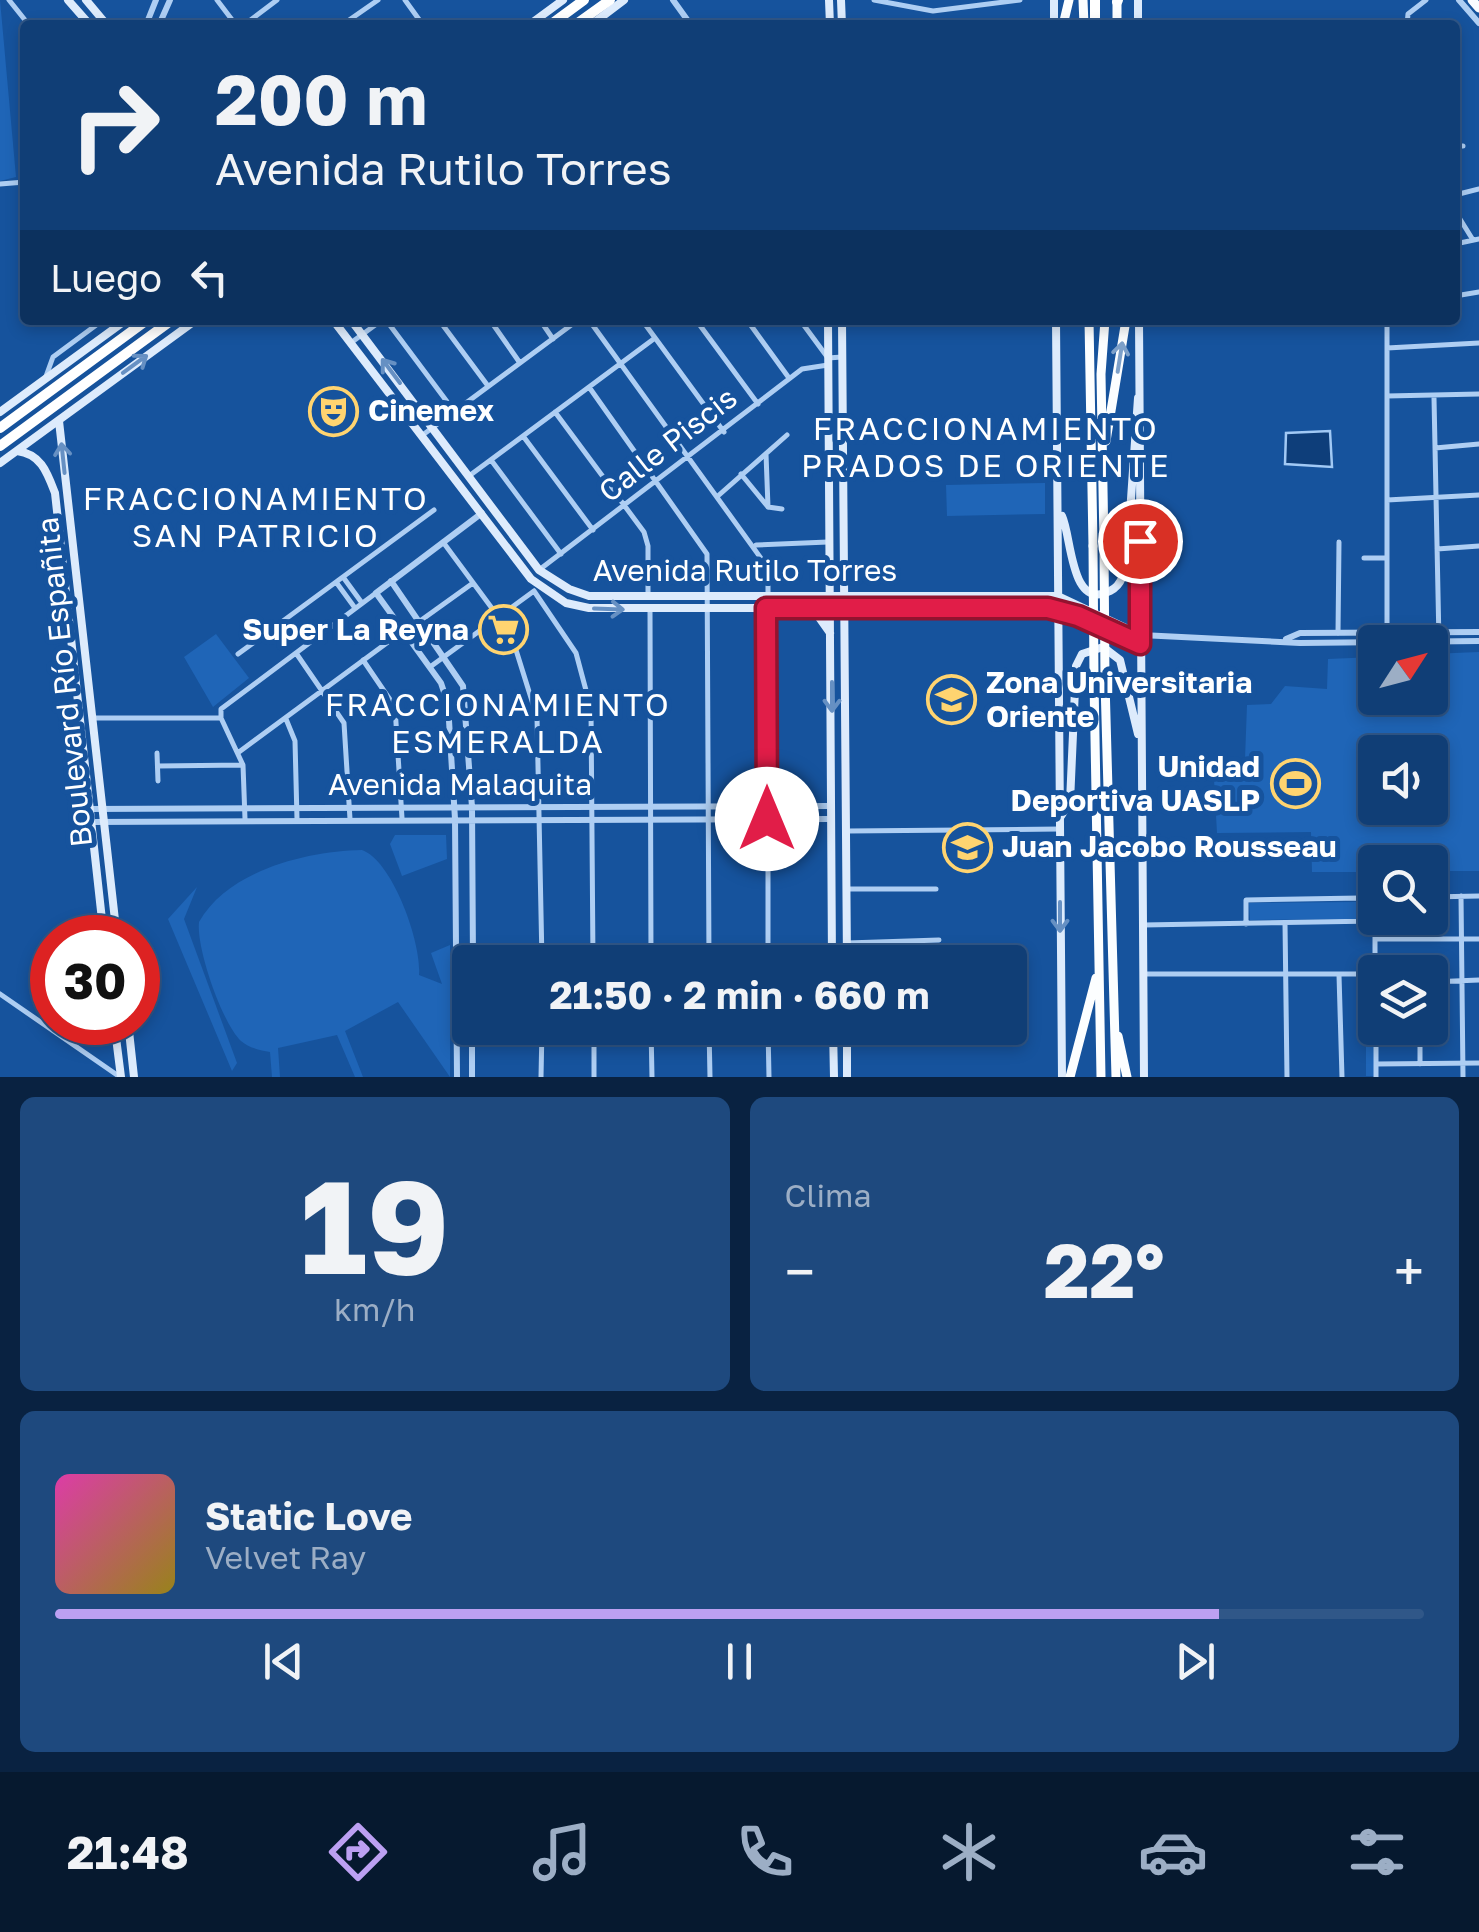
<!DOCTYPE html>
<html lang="es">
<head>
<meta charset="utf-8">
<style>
  body { margin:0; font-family:"Golos Text",sans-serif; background:#1e497e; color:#f1f3f6; height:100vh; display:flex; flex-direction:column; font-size:38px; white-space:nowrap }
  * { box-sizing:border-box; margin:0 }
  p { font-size:32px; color:#9caec5 }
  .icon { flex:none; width:55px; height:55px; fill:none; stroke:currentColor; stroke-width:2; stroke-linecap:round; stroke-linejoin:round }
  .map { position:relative; height:1077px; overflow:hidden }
  .details { display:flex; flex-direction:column; gap:20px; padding:20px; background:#092241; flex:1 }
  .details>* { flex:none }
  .top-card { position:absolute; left:20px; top:20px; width:1440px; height:305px; border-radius:10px; box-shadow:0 5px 15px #0003,0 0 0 2px #305788; background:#103e76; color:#f1f3f6; overflow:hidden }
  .needle { width:65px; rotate:54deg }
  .tools { position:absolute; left:1358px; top:625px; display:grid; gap:20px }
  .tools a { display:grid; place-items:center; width:90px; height:90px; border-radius:10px; background:#103e76; box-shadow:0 5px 15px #0003,0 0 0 2px #305788; font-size:50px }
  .speed { position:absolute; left:30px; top:915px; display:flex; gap:20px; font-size:50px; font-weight:700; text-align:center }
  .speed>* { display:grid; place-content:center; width:130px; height:130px; border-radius:50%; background:#103e76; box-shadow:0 5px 15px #0003,0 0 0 2px #305788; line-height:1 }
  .speed .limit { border:15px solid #d22; background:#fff; color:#111 }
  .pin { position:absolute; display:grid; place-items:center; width:85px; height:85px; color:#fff; margin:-42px; border:5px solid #fff; border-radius:50%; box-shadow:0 2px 10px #0007 }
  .me { position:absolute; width:110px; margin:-55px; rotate:0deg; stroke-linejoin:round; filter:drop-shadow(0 0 8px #0008) }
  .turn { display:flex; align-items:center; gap:35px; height:210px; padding:0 30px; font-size:45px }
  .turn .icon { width:130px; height:130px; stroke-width:2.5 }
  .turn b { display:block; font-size:70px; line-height:85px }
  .then { display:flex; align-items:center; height:95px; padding:0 30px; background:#0003; gap:20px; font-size:38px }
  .big { font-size:75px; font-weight:700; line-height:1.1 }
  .details .card { flex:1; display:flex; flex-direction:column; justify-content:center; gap:15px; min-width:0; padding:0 35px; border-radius:15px; background:#1e497e }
  .details .dial { align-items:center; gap:0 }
  .dial b { font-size:130px; line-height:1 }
  .song { display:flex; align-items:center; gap:30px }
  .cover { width:120px; height:120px; border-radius:15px; background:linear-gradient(135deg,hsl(320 70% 55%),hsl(50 70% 35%)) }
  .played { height:10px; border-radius:5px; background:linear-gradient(90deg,#bca0f2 85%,#305788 85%) }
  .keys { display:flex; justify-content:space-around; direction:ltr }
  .heat { display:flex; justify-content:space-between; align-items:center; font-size:55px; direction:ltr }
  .details .tiles { flex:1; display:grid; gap:20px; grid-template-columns:1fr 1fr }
  .card:last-child { grid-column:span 2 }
  .trip { position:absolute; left:452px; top:945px; width:575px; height:100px; border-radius:10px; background:#103e76; box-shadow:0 5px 15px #0003,0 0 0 2px #305788; font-weight:700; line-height:100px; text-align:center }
  .dock { display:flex; height:160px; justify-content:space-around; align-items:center; background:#06192f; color:#9caec5 }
  .dock .icon { width:70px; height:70px }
  .dock .on { color:#bca0f2 }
  .dock b { font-size:45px; color:#f1f3f6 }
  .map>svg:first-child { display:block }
  .green { fill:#1f65b7; fill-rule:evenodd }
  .water { fill:#0e3e7a; stroke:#a1c9f5; stroke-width:2.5 }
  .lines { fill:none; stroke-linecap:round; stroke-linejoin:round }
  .minor { stroke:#aecef3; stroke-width:5 }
  .tertiary { stroke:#aecef3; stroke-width:6 }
  .secondary { stroke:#ddebfc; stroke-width:8 }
  .primary { stroke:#fafcff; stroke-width:9 }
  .trunk { stroke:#fcfeff; stroke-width:9 }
  .motorway { stroke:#fff; stroke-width:10 }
  .trunk-bridge { stroke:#fcfeff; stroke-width:9 }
  .oneway { stroke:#7da0c9 }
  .oneway2 { stroke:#6690c3 }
  .route-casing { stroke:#92132f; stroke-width:25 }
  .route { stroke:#e11d48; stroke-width:18 }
  .labels { text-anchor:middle; stroke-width:10; stroke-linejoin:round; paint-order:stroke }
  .poi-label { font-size:30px; font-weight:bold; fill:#fff; stroke:#16539d; text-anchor:start }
  .street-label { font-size:30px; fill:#fff; stroke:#16539d }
  .neighbourhood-label { font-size:32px; letter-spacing:2.5px; fill:#fff; stroke:#16539d }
</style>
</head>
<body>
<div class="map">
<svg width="1479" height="1077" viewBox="0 0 1479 1077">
  <rect width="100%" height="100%" fill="#16539d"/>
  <path class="green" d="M0 0 16 177 0 181Z
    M1045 483V514L947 516 946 485Z
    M216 634 249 678 213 707 184 657Z
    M1479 652V871H1430V862H1375V872H1312L1311 832 1217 833 1213 761 1245 759 1247 705 1271 704 1285 686 1327 689 1328 659 1375 657V698H1430V654ZM1375 752H1430V808H1375Z
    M395 835H446L447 859 402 876 390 844Z
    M362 850C393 861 422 944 419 975L442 984 431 953 450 945V1077L398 1002 345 1031 363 1077H355L337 1035 278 1048 280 1077H272L270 1052C260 1050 249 1048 241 1041 222 1023 196 948 199 922 228 870 308 851 362 850Z
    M197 887 184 919 237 1063 232 1071 168 919Z
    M1356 902V919L1250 920 1249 903Z
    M1366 1001H1374V1076H1366Z"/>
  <path class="water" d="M1330 431 1332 467 1285 464 1286 433Z"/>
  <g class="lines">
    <path class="minor" d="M9 0 29 25
      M217 0 236 25
      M405 0 423 25
      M874 0 933 11 1020 0
      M244 25 277 0
      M342 25 378 0
      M1407 25 1408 14 1426 0
      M25 141V180
      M1455 146H1463
      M0 184 25 182
      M1455 195 1479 189
      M1455 211 1473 240
      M1455 244 1479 239
      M1455 296 1479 292
      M386 320 454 411
      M439 320 488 386
      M490 320 520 363
      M540 320 553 339
      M589 320 768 568V962
      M642 320 724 432
      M696 320 758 404
      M747 320 789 378
      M800 320 828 358 842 357
      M1387 320V632
      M352 342 382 320
      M1387 348 1479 343
      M45 379 53 357 103 320
      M589 387 707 554 709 962
      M1387 396 1479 394
      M1434 398 1439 642
      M555 412 644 532 648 546V596
      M424 434 578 320
      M523 436 593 530
      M1435 448 1479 444
      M491 460 561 554
      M741 474 768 507 766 454
      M469 476 655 338
      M719 495 787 435
      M1387 500 1479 495
      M768 507 782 509
      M443 542 511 634 537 717 542 962
      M756 545 828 542
      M1437 549 1479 546
      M1364 558H1387
      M539 570 802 369 828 365
      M343 577 362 603
      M336 582 355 608
      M534 591 576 653 591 709 593 962
      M650 610 651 962
      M420 621 473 583
      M1338 633 1339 542
      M296 653 344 723 350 819
      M238 654 434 510
      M363 660 395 707 402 818
      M430 667 534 591
      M94 718H221
      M286 719 295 741 297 819
      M239 752 403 631
      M157 753 158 781
      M158 766 243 765
      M245 819 243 765 221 718V709L376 593
      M848 831 1060 829
      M847 889H936
      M1461 896 1463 1077
      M1430 897 1479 896
      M1375 918V972
      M1285 923 1287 1077
      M1246 924V900L1360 898V921
      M1143 925 1375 921
      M1375 939H1479
      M847 943 939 940
      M1143 974H1367L1375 980
      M1339 975 1342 1077
      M1430 982 1479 980
      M0 994 120 1077
      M457 995H470
      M594 1028V1077
      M651 1028 652 1077
      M709 1028 710 1077
      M768 1028 769 1077
      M1376 1028V1077
      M1420 1028V1064
      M1376 1064 1479 1063
      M541 1077 542 1028"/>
    <path class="tertiary" d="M673 0 691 25
      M1459 0 1479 23
      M146 25 156 0
      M159 25 170 0
      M391 581 463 686 472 807 473 962
      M1141 635 1300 643 1479 641
      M1286 639 1300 633 1479 632
      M88 809 832 806
      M91 822 832 819
      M457 1077 455 819 448 704 441 683 376 593 482 513
      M472 1077V1028"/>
    <path class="secondary" d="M68 0 90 25
      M86 0 107 25
      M829 0 830 25
      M841 0 842 25
      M1054 0V25
      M1138 0V25
      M529 25 563 0
      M591 25 624 0
      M333 320 531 579 566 603 589 608H1036L1078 616 1140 644
      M351 320 539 570 569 589 589 596H1058L1141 635
      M828 320 832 962
      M842 320 847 962
      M1056 320 1062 1077
      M1139 320 1144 1077
      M0 412 126 320
      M59 421 117 938
      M17 451C41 454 47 472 55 493L104 938
      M0 463 196 320
      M1062 516C1072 537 1070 611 1110 591 1123 585 1125 570 1127 557L1138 398
      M813 609 830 633
      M1061 816 1070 802 1076 666 1082 654 1103 647 1120 660 1138 734
      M114 1022 121 1077
      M128 1022 134 1077
      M833 1028 834 1077
      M847 1028V1077"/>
    <path class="primary" d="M1472 0 1479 8"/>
    <path class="trunk" d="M1083 0 1084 25
      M1117 0V25
      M1063 25 1069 0
      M1089 320 1093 546
      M1106 441 1126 320
      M1104 545 1101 374 1105 320
      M1094 681 1101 1077
      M1105 682 1116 1077
      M1118 1036 1127 1077
      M1070 1077 1096 978"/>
    <path class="motorway" d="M1117 2 1118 0
      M550 25 584 0
      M575 25 610 0
      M1095 25V0
      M0 428 147 320
      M0 446 172 320"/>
    <path class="trunk-bridge" d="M1104 545 1105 682
      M1093 546 1094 681"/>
  </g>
  <defs><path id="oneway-shaft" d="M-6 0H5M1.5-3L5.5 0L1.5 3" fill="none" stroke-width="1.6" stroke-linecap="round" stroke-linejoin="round" transform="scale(2.5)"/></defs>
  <use class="oneway" href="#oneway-shaft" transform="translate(1120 357) rotate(-81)"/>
  <g class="oneway2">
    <use href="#oneway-shaft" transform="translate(135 364) rotate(-36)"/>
    <use href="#oneway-shaft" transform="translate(391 371) rotate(-127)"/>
    <use href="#oneway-shaft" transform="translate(63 458) rotate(-96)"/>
    <use href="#oneway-shaft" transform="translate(609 609) rotate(2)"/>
    <use href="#oneway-shaft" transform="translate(832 697) rotate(90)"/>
    <use href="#oneway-shaft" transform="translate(1060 917) rotate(90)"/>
  </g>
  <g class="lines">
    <defs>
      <path id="route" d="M767 819 766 608H1048L1078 616 1140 644V541"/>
    </defs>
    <use href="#route" class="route-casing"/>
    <use href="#route" class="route"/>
  </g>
  <defs>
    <symbol id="theatre-ring" viewBox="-11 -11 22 22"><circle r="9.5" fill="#16539d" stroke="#ffd470" stroke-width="1.5"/><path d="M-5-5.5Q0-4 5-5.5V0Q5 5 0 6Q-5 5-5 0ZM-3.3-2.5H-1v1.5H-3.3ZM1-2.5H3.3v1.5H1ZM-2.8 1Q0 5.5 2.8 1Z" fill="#ffd470"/></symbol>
    <symbol id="supermarket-ring" viewBox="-11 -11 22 22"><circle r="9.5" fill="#16539d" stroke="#ffd470" stroke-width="1.5"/><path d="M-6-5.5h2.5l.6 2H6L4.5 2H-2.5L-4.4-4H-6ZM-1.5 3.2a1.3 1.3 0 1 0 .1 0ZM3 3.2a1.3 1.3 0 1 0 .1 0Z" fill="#ffd470"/></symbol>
    <symbol id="university-ring" viewBox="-11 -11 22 22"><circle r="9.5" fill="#16539d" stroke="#ffd470" stroke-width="1.5"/><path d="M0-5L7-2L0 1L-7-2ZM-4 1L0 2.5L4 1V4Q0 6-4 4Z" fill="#ffd470"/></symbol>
    <symbol id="stadium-ring" viewBox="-11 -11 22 22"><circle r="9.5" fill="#16539d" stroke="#ffd470" stroke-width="1.5"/><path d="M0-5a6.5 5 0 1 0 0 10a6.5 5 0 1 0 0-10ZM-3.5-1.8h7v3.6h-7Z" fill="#ffd470"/></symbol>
    <symbol id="school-ring" viewBox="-11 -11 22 22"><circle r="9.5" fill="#16539d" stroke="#ffd470" stroke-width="1.5"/><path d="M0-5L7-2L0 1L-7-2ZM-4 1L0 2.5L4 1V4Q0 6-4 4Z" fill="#ffd470"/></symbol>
  </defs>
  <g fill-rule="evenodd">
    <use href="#theatre-ring" x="306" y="384" width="55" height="55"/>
    <use href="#supermarket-ring" x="476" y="602" width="55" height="55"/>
    <use href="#university-ring" x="924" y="672" width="55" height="55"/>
    <use href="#stadium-ring" x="1268" y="756" width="55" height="55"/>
    <use href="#school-ring" x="940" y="820" width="55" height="55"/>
  </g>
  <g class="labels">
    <g class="poi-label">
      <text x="368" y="421">Cinemex</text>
      <text x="469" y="640" text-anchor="end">Super La Reyna</text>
      <text x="986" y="693">Zona Universitaria<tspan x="986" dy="34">Oriente</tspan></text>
      <text x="1260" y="777" text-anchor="end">Unidad<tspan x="1260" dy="34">Deportiva UASLP</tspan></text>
      <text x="1002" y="857">Juan Jacobo Rousseau</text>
    </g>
    <g class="street-label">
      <text transform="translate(668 445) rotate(-38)" y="10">Calle Piscis</text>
      <text x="745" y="581">Avenida Rutilo Torres</text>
      <text transform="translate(65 682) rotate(-96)" y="10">Boulevard Río Españita</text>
      <text x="460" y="795">Avenida Malaquita</text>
    </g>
    <g class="neighbourhood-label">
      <text x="986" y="440">FRACCIONAMIENTO<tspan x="986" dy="37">PRADOS DE ORIENTE</tspan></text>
      <text x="256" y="510">FRACCIONAMIENTO<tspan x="256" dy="37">SAN PATRICIO</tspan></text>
      <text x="498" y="716">FRACCIONAMIENTO<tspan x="498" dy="37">ESMERALDA</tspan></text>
    </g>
  </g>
</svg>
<div class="tools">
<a><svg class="needle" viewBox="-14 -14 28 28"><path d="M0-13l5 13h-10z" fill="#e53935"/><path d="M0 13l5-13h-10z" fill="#9caec5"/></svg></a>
<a><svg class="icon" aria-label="sound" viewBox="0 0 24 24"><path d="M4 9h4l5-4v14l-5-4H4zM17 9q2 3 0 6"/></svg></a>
<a><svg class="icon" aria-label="search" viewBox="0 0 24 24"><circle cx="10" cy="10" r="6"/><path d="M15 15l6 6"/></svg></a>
<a><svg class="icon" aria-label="layers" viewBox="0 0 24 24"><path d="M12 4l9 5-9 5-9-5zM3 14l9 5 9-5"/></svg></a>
</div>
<div class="speed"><div class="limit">30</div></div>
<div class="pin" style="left:1140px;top:541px;background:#d93025"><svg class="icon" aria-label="arrive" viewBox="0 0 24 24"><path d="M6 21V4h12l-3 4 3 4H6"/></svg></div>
<svg class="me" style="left:767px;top:819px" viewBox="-20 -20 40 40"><circle r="19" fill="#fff"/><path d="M0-13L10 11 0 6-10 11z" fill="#e11d48"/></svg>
<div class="trip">21:50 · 2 min · 660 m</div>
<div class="top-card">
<div class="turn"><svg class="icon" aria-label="right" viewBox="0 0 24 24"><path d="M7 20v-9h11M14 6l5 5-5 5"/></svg><div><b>200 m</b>Avenida Rutilo Torres</div></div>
<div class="then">Luego<svg class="icon" aria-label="left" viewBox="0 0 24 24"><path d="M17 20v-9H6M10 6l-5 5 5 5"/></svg></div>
</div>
</div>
<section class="details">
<div class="tiles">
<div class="card dial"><b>19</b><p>km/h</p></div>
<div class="card"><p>Clima</p>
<div class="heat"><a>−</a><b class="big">22°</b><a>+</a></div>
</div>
<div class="card">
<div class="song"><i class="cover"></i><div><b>Static Love</b><p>Velvet Ray</p></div></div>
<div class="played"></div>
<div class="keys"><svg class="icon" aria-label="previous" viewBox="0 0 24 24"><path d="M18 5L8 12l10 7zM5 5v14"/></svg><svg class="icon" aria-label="pause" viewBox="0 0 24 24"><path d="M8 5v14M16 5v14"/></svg><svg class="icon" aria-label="next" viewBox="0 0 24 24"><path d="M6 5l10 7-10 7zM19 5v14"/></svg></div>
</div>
</div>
</section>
<nav class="dock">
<b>21:48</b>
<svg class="icon on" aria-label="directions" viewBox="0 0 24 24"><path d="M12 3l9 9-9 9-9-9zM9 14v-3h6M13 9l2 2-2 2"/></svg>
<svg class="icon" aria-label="music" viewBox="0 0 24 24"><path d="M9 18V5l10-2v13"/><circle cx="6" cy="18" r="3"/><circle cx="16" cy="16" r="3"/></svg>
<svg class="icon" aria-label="phone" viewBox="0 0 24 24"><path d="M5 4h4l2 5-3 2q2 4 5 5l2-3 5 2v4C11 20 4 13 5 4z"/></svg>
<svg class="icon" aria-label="climate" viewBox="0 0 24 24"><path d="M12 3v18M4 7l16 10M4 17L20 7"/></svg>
<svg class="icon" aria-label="car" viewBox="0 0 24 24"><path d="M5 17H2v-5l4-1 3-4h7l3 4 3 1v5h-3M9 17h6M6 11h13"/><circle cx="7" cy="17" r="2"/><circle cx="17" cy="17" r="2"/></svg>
<svg class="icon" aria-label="filters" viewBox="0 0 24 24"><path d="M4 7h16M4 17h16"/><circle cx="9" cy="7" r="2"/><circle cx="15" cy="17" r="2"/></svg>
</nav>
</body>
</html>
